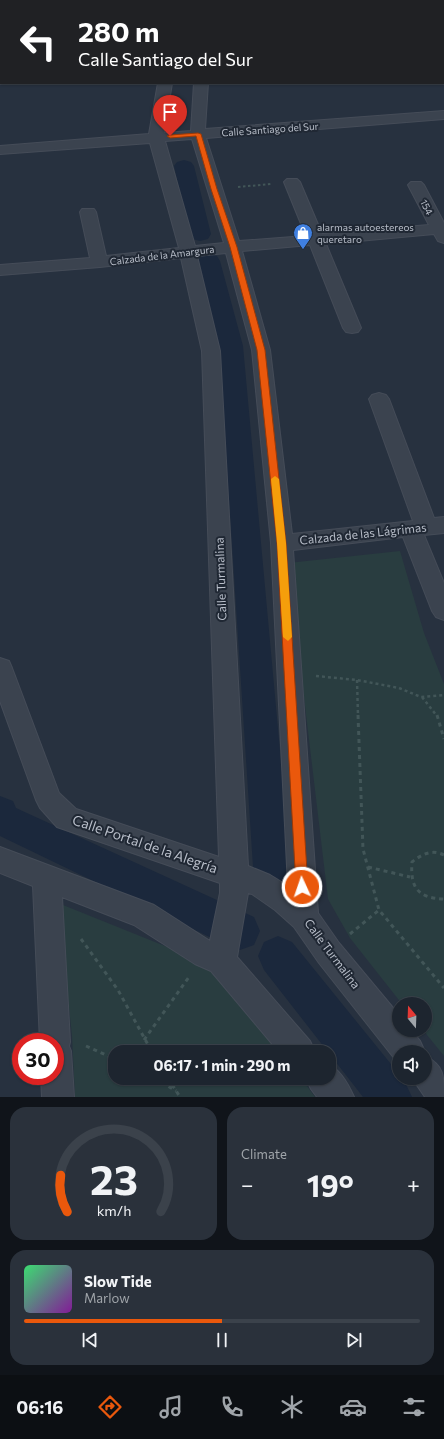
<!DOCTYPE html>
<html lang="en">
<head>
<meta charset="utf-8">
<style>
  body { margin:0; font-family:Commissioner,sans-serif; background:#2a313b; color:#f1f3f6; height:100vh; display:flex; flex-direction:column; font-size:15px; white-space:nowrap }
  * { box-sizing:border-box; margin:0 }
  p { font-size:13px; color:#a0a5aa }
  .icon { flex:none; width:22px; height:22px; fill:none; stroke:currentColor; stroke-width:2; stroke-linecap:round; stroke-linejoin:round }
  .map { position:relative; height:1097px; overflow:hidden }
  .panel { display:flex; flex-direction:column; gap:10px; padding:10px; background:#10141a; flex:1 }
  .panel>* { flex:none }
  .hud { position:absolute; left:0px; top:0px; width:444px; height:84px; box-shadow:0 1px 3px #0004,0 0 0 1px #3b424b; background:#202124; color:#fff; overflow:hidden }
  .needle { width:26px; rotate:341deg }
  .controls { position:absolute; left:392px; top:997px; display:grid; gap:8px }
  .controls a { display:grid; place-items:center; width:40px; height:40px; border-radius:50%; background:#1d252f; box-shadow:0 1px 3px #0004,0 0 0 1px #3b424b; font-size:20px }
  .speed { position:absolute; left:12px; top:1033px; display:flex; gap:8px; font-size:20px; font-weight:700; text-align:center }
  .speed>* { display:grid; place-content:center; width:52px; height:52px; border-radius:50%; background:#1d252f; box-shadow:0 1px 3px #0004,0 0 0 1px #3b424b; line-height:1 }
  .speed .limit { border:6px solid #d22; background:#fff; color:#111 }
  .pin { position:absolute; display:grid; place-items:center; width:34px; height:34px; color:#fff; margin:-41px -17px; border-radius:50% 50% 50% 0; rotate:-45deg; box-shadow:0 0 4px #0007 }
  .pin .icon { rotate:45deg }
  .me { position:absolute; width:44px; margin:-22px; rotate:357deg; stroke-linejoin:round; filter:drop-shadow(0 0 3px #0008) }
  .turn { display:flex; align-items:center; gap:14px; height:84px; padding:0 12px; font-size:18px }
  .turn .icon { width:52px; height:52px; stroke-width:2.5 }
  .turn b { display:block; font-size:28px; line-height:34px }
  .big { font-size:30px; font-weight:700; line-height:1.1 }
  .panel .card { flex:1; display:flex; flex-direction:column; justify-content:center; gap:6px; min-width:0; padding:0 14px; border-radius:16px; background:#2a313b }
  .panel .dial { align-items:center; gap:0 }
  .dial svg { height:104px; overflow:visible; fill:none; stroke:#3b424b; stroke-width:7; stroke-linecap:round; text-anchor:middle }
  .dial text { fill:#f1f3f6; stroke:none }
  .song { display:flex; align-items:center; gap:12px }
  .cover { width:48px; height:48px; border-radius:6px; background:linear-gradient(135deg,hsl(140 70% 55%),hsl(290 70% 35%)) }
  .played { height:4px; border-radius:2px; background:linear-gradient(90deg,#ea580c 50%,#3b424b 50%) }
  .keys { display:flex; justify-content:space-around; direction:ltr }
  .heat { display:flex; justify-content:space-between; align-items:center; font-size:22px; direction:ltr }
  .panel .tiles { flex:1; display:grid; gap:10px; grid-template-columns:1fr 1fr }
  .card:last-child { grid-column:span 2 }
  .trip { position:absolute; left:108px; top:1045px; width:228px; height:40px; border-radius:16px; background:#1d252f; box-shadow:0 1px 3px #0004,0 0 0 1px #3b424b; font-weight:700; line-height:40px; text-align:center }
  .tab-bar { display:flex; height:64px; justify-content:space-around; align-items:center; background:#0c0f13; color:#a0a5aa }
  .tab-bar .icon { width:28px; height:28px }
  .tab-bar .current { color:#ea580c }
  .tab-bar b { font-size:18px; color:#f1f3f6 }
  .map>svg:first-child { display:block }
  .green { fill:#293d40 }
  .lines { fill:none; stroke-linecap:round; stroke-linejoin:round }
  .canal { fill:#1b283c; fill-rule:evenodd }
  .minor-casing { stroke:#454c58; stroke-width:2 }
  .path-far2 { stroke:#425658; stroke-width:2; stroke-dasharray:2.5 2.5; stroke-linecap:butt }
  .path-far1 { stroke:#425658; stroke-width:2.5; stroke-dasharray:3 3; stroke-linecap:butt }
  .path { stroke:#425658; stroke-width:3; stroke-dasharray:4 4; stroke-linecap:butt }
  .minor { fill:#3b434f; fill-rule:evenodd }
  .route { fill:#ea580c; stroke:#983908 }
  .slow { fill:#f59e0b }
  .labels { text-anchor:middle; stroke-width:4; stroke-linejoin:round; paint-order:stroke }
  .far-street-label { font-size:10px; fill:#b8bec9; stroke:#202834 }
  .far-poi-label { font-size:10px; fill:#b8bec9; stroke:#202834; text-anchor:start }
  .street-label { font-size:12px; fill:#b8bec9; stroke:#202834 }
  .near-street-label { font-size:14px; fill:#b8bec9; stroke:#202834 }
</style>
</head>
<body>
<div class="map">
<svg width="444" height="1097" viewBox="0 0 444 1097">
  <rect width="100%" height="100%" fill="#27313f"/>
  <path class="green" d="M400 551 424 633 444 684V1056L423 1030H425V1004H402L350 938 328 899 288 563Z
    M58 903 222 969 282 1052H115V1078H301L315 1097H75L72 1036Z"/>
  <g class="lines">
    <path class="canal" d="M184 160 191 162 194 166 211 234 208 239 200 241 192 239 189 234 174 166 177 162Z
      M209 254 217 256 220 261 243 346 292 882 287 895 273 900 259 895 254 882 219 346 198 261 201 256Z
      M0 796 13 801 16 808 254 917 260 931 254 945 240 950 226 945 0 836Z
      M278 936 292 942 399 1074V1078H403L412 1097H363L264 970 258 956 264 942Z"/>
    <defs>
      <path id="minor" d="M85 0H97V1H85Z
        M180 0H203L179 1Z
        M266 0H291L265 1Z
        M306 0H331L305 1Z
        M372 0H399L371 1Z
        M0 18H1V26H0Z
        M443 57H444V66H443Z
        M158 83H172L164 133 191 131 194 83H208L205 129 444 111V119L206 138 239 241 306 236 284 182 287 179H297L300 182 322 234 429 225 408 185 411 182H421L424 185 444 223V243L438 241 434 234 326 244 361 328 358 332 352 333 346 332 343 328 310 245 242 251 270 350 292 534 413 521 369 399 372 395 379 393 386 395 389 399 434 518 444 517V533L424 535 444 583V620L436 617 432 611 403 537 293 550 318 913 339 943 399 1015V1030H411L420 1041 425 1052H399L398 1063 319 963 294 927 275 910 252 894 248 893 237 957 310 1041 315 1052H279L211 971 195 964 134 925 62 897 70 1042 69 1046 71 1051 74 1097H42L41 1076H55V1042H40L33 886 0 873V847L154 905 210 941 220 893V883L57 827 40 808 36 800 0 701V658L9 661 12 668 59 793 76 809 219 857 202 351 181 258 100 267 0 275V265L90 258 80 212 82 209H94L96 212 106 256 179 248 150 143 0 154V146L149 134ZM192 139 224 243 195 246 165 141ZM226 253 252 350 271 543 288 886 270 875 248 866 220 351 197 256Z
        M425 1056C444 1066 444 1075 444 1097H425L412 1078H425Z
        M329 1065C341 1070 349 1086 354 1097H317L311 1089 306 1078H329Z"/>
    </defs>
    <use href="#minor" class="minor-casing"/>
    <path class="path-far2" d="M238 187 271 184"/>
    <path class="path-far1" d="M316 676 357 680 399 688 421 697 444 695
      M357 680 358 716
      M422 697 437 716"/>
    <path class="path" d="M358 715 363 849 379 910 444 988
      M437 715 444 739
      M444 855C432 849 422 854 412 862 410 888 418 898 444 899
      M368 867 410 877
      M350 934 379 910
      M81 939 118 990 152 1052
      M144 1040 189 977
      M86 1046 115 1059
      M155 1078 176 1091
      M168 1078 180 1097"/>
    <use href="#minor" class="minor"/>
  </g>
  <path class="route" d="M198 133 201 134 217 189 237 247 265 350 286 543 308 887 306 891 302 892 298 891 296 887 277 543 257 350 230 247 211 189 196 136 170 138 167 136 170 135Z"/>
  <path class="slow" d="M275 476 279 479 286 543 292 637 288 641 283 637 277 543 271 479Z"/>
  <defs>
    <symbol id="shop-pin" viewBox="-11 -11 22 30"><path d="M0 17L-7.5 6A9.5 9.5 0 1 1 7.5 6Z" fill="#3f7fe0" stroke="#202834"/><path d="M-5-2.5h2.3a2.7 3.5 0 0 1 5.4 0H5L5.5 6h-11ZM-1.5-2.5h3a1.5 2.3 0 0 0-3 0Z" fill="#fff"/></symbol>
  </defs>
  <g fill-rule="evenodd">
    <use href="#shop-pin" x="292" y="222" width="22" height="30"/>
  </g>
  <g class="labels">
    <g class="far-street-label">
      <text transform="translate(270 129) rotate(-4)" y="4">Calle Santiago del Sur</text>
      <text transform="translate(427 207) rotate(63)" y="4">154</text>
      <text transform="translate(162 255) rotate(-7)" y="4">Calzada de la Amargura</text>
    </g>
    <g class="far-poi-label">
      <text x="317" y="231">alarmas autoestereos<tspan x="317" dy="12">queretaro</tspan></text>
    </g>
    <g class="street-label">
      <text transform="translate(363 534) rotate(-6)" y="4">Calzada de las Lágrimas</text>
      <text transform="translate(221 579) rotate(-92)" y="4">Calle Turmalina</text>
      <text transform="translate(332 954) rotate(53)" y="4">Calle Turmalina</text>
    </g>
    <g class="near-street-label">
      <text transform="translate(145 844) rotate(19)" y="5">Calle Portal de la Alegría</text>
    </g>
  </g>
</svg>
<div class="controls">
<a><svg class="needle" viewBox="-14 -14 28 28"><path d="M0-13l5 13h-10z" fill="#e53935"/><path d="M0 13l5-13h-10z" fill="#a0a5aa"/></svg></a>
<a><svg class="icon" aria-label="sound" viewBox="0 0 24 24"><path d="M4 9h4l5-4v14l-5-4H4zM17 9q2 3 0 6"/></svg></a>
</div>
<div class="speed"><div class="limit">30</div></div>
<div class="pin" style="left:170px;top:136px;background:#d93025"><svg class="icon" aria-label="arrive" viewBox="0 0 24 24"><path d="M6 21V4h12l-3 4 3 4H6"/></svg></div>
<svg class="me" style="left:302px;top:887px" viewBox="-20 -20 40 40"><circle r="17" fill="#ea580c" stroke="#fff" stroke-width="3"/><path d="M0-11L8 9 0 5-8 9z" fill="#fff"/></svg>
<div class="trip">06:17 · 1 min · 290 m</div>
<div class="hud">
<div class="turn"><svg class="icon" aria-label="left" viewBox="0 0 24 24"><path d="M17 20v-9H6M10 6l-5 5 5 5"/></svg><div><b>280 m</b>Calle Santiago del Sur</div></div>
</div>
</div>
<section class="panel">
<div class="tiles">
<div class="card dial"><svg viewBox="0 0 100 80">
<path d="M14 69A42 42 0 1 1 86 69"/>
<path d="M14 69A42 42 0 0 1 9 41" stroke="#ea580c"/>
<text x="50" y="56" font-size="32" font-weight="700">23</text>
<text x="50" y="72" font-size="11">km/h</text>
</svg></div>
<div class="card"><p>Climate</p>
<div class="heat"><a>−</a><b class="big">19°</b><a>+</a></div>
</div>
<div class="card">
<div class="song"><i class="cover"></i><div><b>Slow Tide</b><p>Marlow</p></div></div>
<div class="played"></div>
<div class="keys"><svg class="icon" aria-label="previous" viewBox="0 0 24 24"><path d="M18 5L8 12l10 7zM5 5v14"/></svg><svg class="icon" aria-label="pause" viewBox="0 0 24 24"><path d="M8 5v14M16 5v14"/></svg><svg class="icon" aria-label="next" viewBox="0 0 24 24"><path d="M6 5l10 7-10 7zM19 5v14"/></svg></div>
</div>
</div>
</section>
<nav class="tab-bar">
<b>06:16</b>
<svg class="icon current" aria-label="directions" viewBox="0 0 24 24"><path d="M12 3l9 9-9 9-9-9zM9 14v-3h6M13 9l2 2-2 2"/></svg>
<svg class="icon" aria-label="music" viewBox="0 0 24 24"><path d="M9 18V5l10-2v13"/><circle cx="6" cy="18" r="3"/><circle cx="16" cy="16" r="3"/></svg>
<svg class="icon" aria-label="phone" viewBox="0 0 24 24"><path d="M5 4h4l2 5-3 2q2 4 5 5l2-3 5 2v4C11 20 4 13 5 4z"/></svg>
<svg class="icon" aria-label="climate" viewBox="0 0 24 24"><path d="M12 3v18M4 7l16 10M4 17L20 7"/></svg>
<svg class="icon" aria-label="car" viewBox="0 0 24 24"><path d="M5 17H2v-5l4-1 3-4h7l3 4 3 1v5h-3M9 17h6M6 11h13"/><circle cx="7" cy="17" r="2"/><circle cx="17" cy="17" r="2"/></svg>
<svg class="icon" aria-label="filters" viewBox="0 0 24 24"><path d="M4 7h16M4 17h16"/><circle cx="9" cy="7" r="2"/><circle cx="15" cy="17" r="2"/></svg>
</nav>
</body>
</html>
